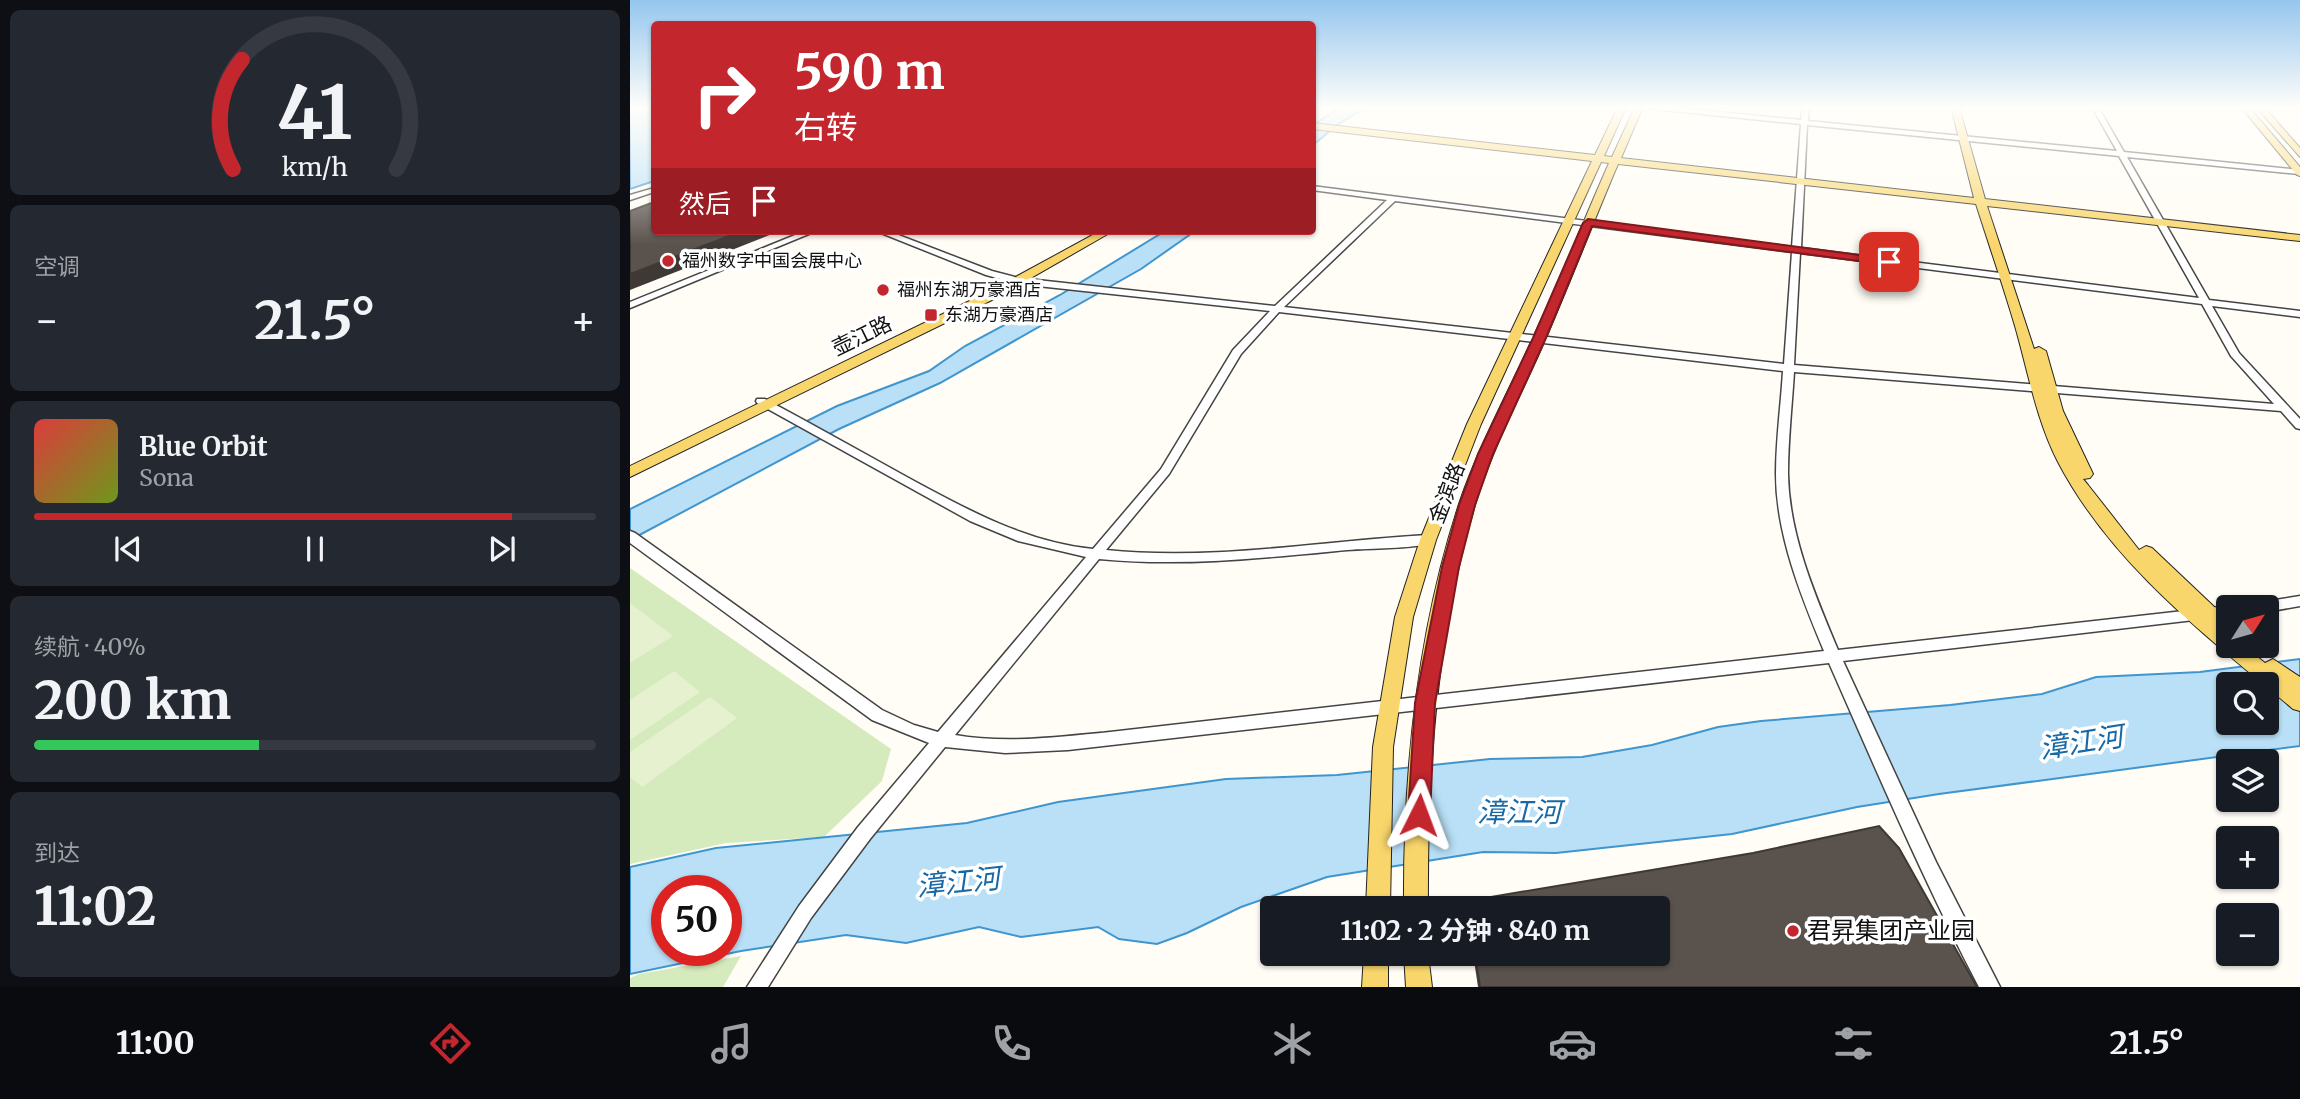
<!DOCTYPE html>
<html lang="zh">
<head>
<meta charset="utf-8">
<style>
  body { margin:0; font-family:Merriweather,"Noto Sans SC",serif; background:#242831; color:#f1f3f6; height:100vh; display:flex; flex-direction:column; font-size:26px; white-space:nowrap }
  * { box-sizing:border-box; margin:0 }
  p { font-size:23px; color:#9ea1a6 }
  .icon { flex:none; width:38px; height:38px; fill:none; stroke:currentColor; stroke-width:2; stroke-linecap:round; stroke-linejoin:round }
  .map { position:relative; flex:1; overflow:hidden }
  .drawer { display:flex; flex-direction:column; gap:10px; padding:10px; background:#0d0f14; width:630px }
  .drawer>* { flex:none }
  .banner { position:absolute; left:21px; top:21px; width:665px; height:214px; border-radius:7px; box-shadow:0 2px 5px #0004; background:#c4262e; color:#fff; overflow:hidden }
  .needle { width:46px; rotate:53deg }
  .controls { position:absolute; left:1586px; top:595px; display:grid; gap:14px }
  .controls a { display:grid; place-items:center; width:63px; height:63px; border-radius:7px; background:#171b24; box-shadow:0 2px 5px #0004; font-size:35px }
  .speed { position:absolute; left:21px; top:875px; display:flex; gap:14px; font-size:35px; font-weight:700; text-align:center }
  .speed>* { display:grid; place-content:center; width:91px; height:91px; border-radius:50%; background:#171b24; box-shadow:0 2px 5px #0004; line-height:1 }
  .speed .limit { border:10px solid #d22; background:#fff; color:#111 }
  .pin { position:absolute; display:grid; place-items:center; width:60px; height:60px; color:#fff; margin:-30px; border-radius:14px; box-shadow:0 4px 10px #0006 }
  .me { position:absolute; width:77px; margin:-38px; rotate:3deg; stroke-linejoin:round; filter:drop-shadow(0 0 5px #0008) }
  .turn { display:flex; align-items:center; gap:24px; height:147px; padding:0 28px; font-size:32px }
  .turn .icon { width:91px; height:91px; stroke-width:2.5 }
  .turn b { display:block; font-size:49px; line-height:60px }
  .then { display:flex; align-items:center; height:66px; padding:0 28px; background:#0003; gap:14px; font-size:26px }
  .big { font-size:52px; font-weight:700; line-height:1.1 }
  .drawer .widget { flex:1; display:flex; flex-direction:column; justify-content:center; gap:10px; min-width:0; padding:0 24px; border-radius:10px; background:#242831 }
  .drawer .dial { align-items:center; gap:0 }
  .dial svg { height:182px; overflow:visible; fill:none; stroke:#363941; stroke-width:7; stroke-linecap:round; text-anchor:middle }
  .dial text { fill:#f1f3f6; stroke:none }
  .song { display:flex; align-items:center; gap:21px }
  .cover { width:84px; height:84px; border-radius:10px; background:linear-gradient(135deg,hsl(0 70% 55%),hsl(80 70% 35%)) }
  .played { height:7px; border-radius:4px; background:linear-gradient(90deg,#c4262e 85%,#363941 85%) }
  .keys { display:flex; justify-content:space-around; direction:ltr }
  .heat { display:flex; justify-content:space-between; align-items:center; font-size:38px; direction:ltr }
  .charge { height:10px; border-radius:5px; background:linear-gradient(90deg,#34c759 40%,#363941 0) }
  .trip { position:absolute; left:630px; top:896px; width:410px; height:70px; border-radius:7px; background:#171b24; box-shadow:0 2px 5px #0004; font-weight:700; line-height:70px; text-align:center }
  .tabs { display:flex; height:112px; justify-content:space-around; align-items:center; background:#090b0e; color:#9ea1a6 }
  .tabs .icon { width:49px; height:49px }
  .tabs .selected { color:#c4262e }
  .tabs b { font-size:32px; color:#f1f3f6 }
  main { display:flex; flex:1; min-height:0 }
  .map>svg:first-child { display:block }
  .green { fill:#d5ebbd }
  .pitch { fill:#e6f2cf }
  .water { fill:#b9e0f7; stroke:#3f96cf; stroke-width:2; fill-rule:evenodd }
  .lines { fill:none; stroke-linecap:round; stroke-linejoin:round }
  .minor-casing { stroke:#444; stroke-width:3 }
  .major-casing { stroke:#222; stroke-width:2 }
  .minor { fill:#fff; fill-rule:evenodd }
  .major { fill:#f9d66b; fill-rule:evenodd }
  .wall { fill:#4d4742 }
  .shaded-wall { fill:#3f3936 }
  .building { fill:#5a524d; stroke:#3f3936; stroke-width:2 }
  .route { fill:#c4262e; stroke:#7f191e; stroke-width:2 }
  .poi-dot { fill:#c4262e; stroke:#fff; stroke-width:2.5 }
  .labels { text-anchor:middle; stroke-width:7; stroke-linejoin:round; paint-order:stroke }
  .far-poi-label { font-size:18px; fill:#111; stroke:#fff; text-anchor:start }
  .street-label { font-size:21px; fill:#111; stroke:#fff }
  .near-poi-label { font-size:24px; fill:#111; stroke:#fff; text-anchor:start }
  .near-water-label { font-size:28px; font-style:italic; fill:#1768a6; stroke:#fff }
</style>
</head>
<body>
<main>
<section class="drawer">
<div class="widget dial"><svg viewBox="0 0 100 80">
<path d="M14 69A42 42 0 1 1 86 69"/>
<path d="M14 69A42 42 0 0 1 18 21" stroke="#c4262e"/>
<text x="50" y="56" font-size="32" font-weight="700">41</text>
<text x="50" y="72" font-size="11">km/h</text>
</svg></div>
<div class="widget"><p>空调</p>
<div class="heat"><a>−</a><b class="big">21.5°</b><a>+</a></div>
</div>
<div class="widget">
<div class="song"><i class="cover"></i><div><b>Blue Orbit</b><p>Sona</p></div></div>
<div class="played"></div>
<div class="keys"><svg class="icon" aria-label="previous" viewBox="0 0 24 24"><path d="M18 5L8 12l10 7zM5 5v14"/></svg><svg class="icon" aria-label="pause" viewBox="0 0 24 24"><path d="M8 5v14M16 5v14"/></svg><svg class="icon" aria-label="next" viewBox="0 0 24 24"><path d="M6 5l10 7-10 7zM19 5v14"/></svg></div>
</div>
<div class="widget"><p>续航 · 40%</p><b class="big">200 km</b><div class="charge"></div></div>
<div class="widget"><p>到达</p><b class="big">11:02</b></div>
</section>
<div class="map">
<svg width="1670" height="987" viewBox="0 0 1670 987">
  <rect width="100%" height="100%" fill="#fffdf5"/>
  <path class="green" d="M0 568 261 749 252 781 194 837 96 843 0 864Z
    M111 956 93 987H0V978L9 974Z"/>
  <path class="pitch" d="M0 603 43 636 0 663Z
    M44 671 70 692 0 740V700Z
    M80 697 107 718 12 787 0 777V752Z"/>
  <path class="water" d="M0 107H24V181L0 189Z
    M711 107H737L707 125 683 145V125Z
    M535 231H565L511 269 310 383 209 429 0 540V509L207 406 299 371 335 346 430 295Z
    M1670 659V746L1309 794 1227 807 1102 834 926 853 853 852 697 877 611 907 557 933 527 944 489 939 468 927 391 937 349 927 276 943 216 935 111 951 0 974V867L86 848 337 823 428 802 596 779 707 775 860 759 952 757 1022 745 1088 727 1131 721 1320 705 1412 694 1466 677 1570 672ZM1598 684H1636V723H1598ZM37 891H96V950H37Z"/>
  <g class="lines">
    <defs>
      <path id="minor" d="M1019 107H1038L1171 120 1172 107H1178V121L1487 151 1462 107H1468L1494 152 1670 170 1669 174 1497 157 1579 300 1670 311V317L1582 306 1609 353 1670 419V429L1666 428 1651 411 1164 372C1162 405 1158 440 1158 474 1159 535 1185 595 1208 650L1598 606 1603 607H1598V616L1213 661 1306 862 1370 987H1349C1294 882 1247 772 1199 663L438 750 375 753 315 747 240 839 181 918 138 987H117L169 906 228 827 299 743 242 720 0 543V531L5 533 252 710 284 725 308 732 456 557 388 541 340 521 127 403 126 401 127 399H135C182 424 228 450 275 476 334 508 394 542 463 549L531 469 603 350 640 311 389 284 356 275 246 231H258L362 271 389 278 645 306 757 200 682 190V186L1162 247 1171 124 1022 109ZM1177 125 1489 156 1569 298 1171 248ZM765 201 1162 252 1154 364 654 307ZM1170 253 1572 304 1601 356 1644 404 1164 365ZM649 312 1153 371C1151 405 1146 439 1146 474 1146 534 1171 596 1194 651L480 732C429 737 376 744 325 735L469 559C552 567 634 558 717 550 742 548 780 549 803 543L804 540 803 537 798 535C691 541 584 561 476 550L539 474 611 354Z
        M24 188V192L0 200V195Z
        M175 231H186L0 308V302Z
        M1670 596V606L1636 612V607H1625L1627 603 1632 602Z"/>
      <path id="major" d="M988 107H996L974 156 982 157 1005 107H1013L991 158 1344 198 1321 107H1329L1355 199 1670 235V241L1357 206 1404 349 1409 347 1416 351 1433 411 1463 474 1460 478 1453 479 1458 485 1509 550 1516 546 1522 548 1597 619 1598 628 1595 630 1598 632V646H1614L1635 663 1643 659 1670 677V711L1663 709C1578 637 1482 565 1428 462 1406 419 1398 371 1385 326 1373 285 1359 245 1346 204L988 164C962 225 938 288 911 349 888 401 861 451 845 505 806 636 797 772 798 908H774C773 772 787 631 830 501 849 446 877 395 901 342 929 283 953 222 979 163L971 162 851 424 806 540 783 617 763 747 760 908H736L743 747 765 617 790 540 837 424 962 161 682 129V123L965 155Z
        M1611 107H1619L1670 167V176L1667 175Z
        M1626 107H1634L1670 148V157Z
        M470 231H483L366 298 0 477V466L358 292Z
        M734 954H758V987H732Z
        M774 954H798L802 987H776Z"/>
    </defs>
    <use href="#minor" class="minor-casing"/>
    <use href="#major" class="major-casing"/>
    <use href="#minor" class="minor"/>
    <use href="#major" class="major"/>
  </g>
  <path class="wall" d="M1249 826 1269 848 1347 987H848L843 954H1027V908H837V901L1123 853Z"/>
  <path class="shaded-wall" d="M112 231H150L0 290V274Z"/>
  <path class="building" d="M24 202V231H112L0 274V211Z
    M1249 826 1269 848 1347 987H850L845 954H1027V908H838L837 901 1123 853Z"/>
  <linearGradient id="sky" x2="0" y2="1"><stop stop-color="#95c6ee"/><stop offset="0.44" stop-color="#fffefa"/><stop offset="1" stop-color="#fffefa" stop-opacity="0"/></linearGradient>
  <rect width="1670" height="245" fill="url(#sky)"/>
  <path class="route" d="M958 219 1259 259 1265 262 1259 265 962 226 916 338 863 454 845 505 829 567 805 703 800 815 797 823 789 826 781 823 778 815 785 703 812 567 829 505 848 454 903 338 953 223Z"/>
  <g class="poi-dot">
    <circle cx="38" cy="261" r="7"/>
    <circle cx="253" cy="290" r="7"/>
    <rect x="294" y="308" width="14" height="14" rx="3.5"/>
    <circle cx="1163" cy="931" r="7"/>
  </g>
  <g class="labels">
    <g class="far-poi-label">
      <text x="52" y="267">福州数字中国会展中心</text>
      <text x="267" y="296">福州东湖万豪酒店</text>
      <text x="315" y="321">东湖万豪酒店</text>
    </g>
    <g class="street-label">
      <text transform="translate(232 336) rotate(-26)" y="7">壶江路</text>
      <text transform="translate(817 493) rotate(-69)" y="7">金滨路</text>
    </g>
    <g class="near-poi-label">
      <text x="1177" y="939">君昇集团产业园</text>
    </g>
    <g class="near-water-label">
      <text transform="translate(1451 742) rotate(-9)" y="10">漳江河</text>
      <text x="889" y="822">漳江河</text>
      <text transform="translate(328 882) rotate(-6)" y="10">漳江河</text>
    </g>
  </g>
</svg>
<div class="controls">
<a><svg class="needle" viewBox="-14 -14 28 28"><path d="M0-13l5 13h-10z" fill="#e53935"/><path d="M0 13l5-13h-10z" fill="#9ea1a6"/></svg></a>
<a><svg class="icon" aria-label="search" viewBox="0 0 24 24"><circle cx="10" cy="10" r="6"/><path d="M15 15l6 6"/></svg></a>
<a><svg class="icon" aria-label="layers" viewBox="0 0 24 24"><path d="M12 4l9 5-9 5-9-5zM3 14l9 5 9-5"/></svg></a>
<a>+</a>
<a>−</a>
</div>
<div class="speed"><div class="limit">50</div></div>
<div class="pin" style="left:1259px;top:262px;background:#d93025"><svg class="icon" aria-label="arrive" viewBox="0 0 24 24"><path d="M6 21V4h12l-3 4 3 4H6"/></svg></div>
<svg class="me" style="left:789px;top:815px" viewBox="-20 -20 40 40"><path d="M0-17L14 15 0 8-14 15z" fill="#c4262e" stroke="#fff" stroke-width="4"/></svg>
<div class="trip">11:02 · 2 分钟 · 840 m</div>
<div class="banner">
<div class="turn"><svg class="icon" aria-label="right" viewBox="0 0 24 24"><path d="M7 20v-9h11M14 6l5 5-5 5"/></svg><div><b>590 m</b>右转</div></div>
<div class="then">然后<svg class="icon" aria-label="arrive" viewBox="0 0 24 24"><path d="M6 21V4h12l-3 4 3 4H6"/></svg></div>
</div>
</div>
</main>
<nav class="tabs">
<b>11:00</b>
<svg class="icon selected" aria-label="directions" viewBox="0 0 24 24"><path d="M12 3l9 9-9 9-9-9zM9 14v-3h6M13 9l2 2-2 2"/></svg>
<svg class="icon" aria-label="music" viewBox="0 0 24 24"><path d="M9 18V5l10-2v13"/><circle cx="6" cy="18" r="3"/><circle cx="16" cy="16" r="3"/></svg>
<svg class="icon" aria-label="phone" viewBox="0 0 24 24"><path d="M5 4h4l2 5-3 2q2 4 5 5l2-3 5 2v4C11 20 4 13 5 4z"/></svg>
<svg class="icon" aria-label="climate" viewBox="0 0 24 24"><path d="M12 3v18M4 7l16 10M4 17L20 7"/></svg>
<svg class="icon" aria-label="car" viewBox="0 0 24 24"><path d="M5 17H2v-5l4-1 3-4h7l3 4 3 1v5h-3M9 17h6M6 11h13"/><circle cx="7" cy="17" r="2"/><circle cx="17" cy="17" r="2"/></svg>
<svg class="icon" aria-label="filters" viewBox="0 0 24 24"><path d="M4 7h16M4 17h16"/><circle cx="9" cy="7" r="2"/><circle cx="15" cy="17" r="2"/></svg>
<b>21.5°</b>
</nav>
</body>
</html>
